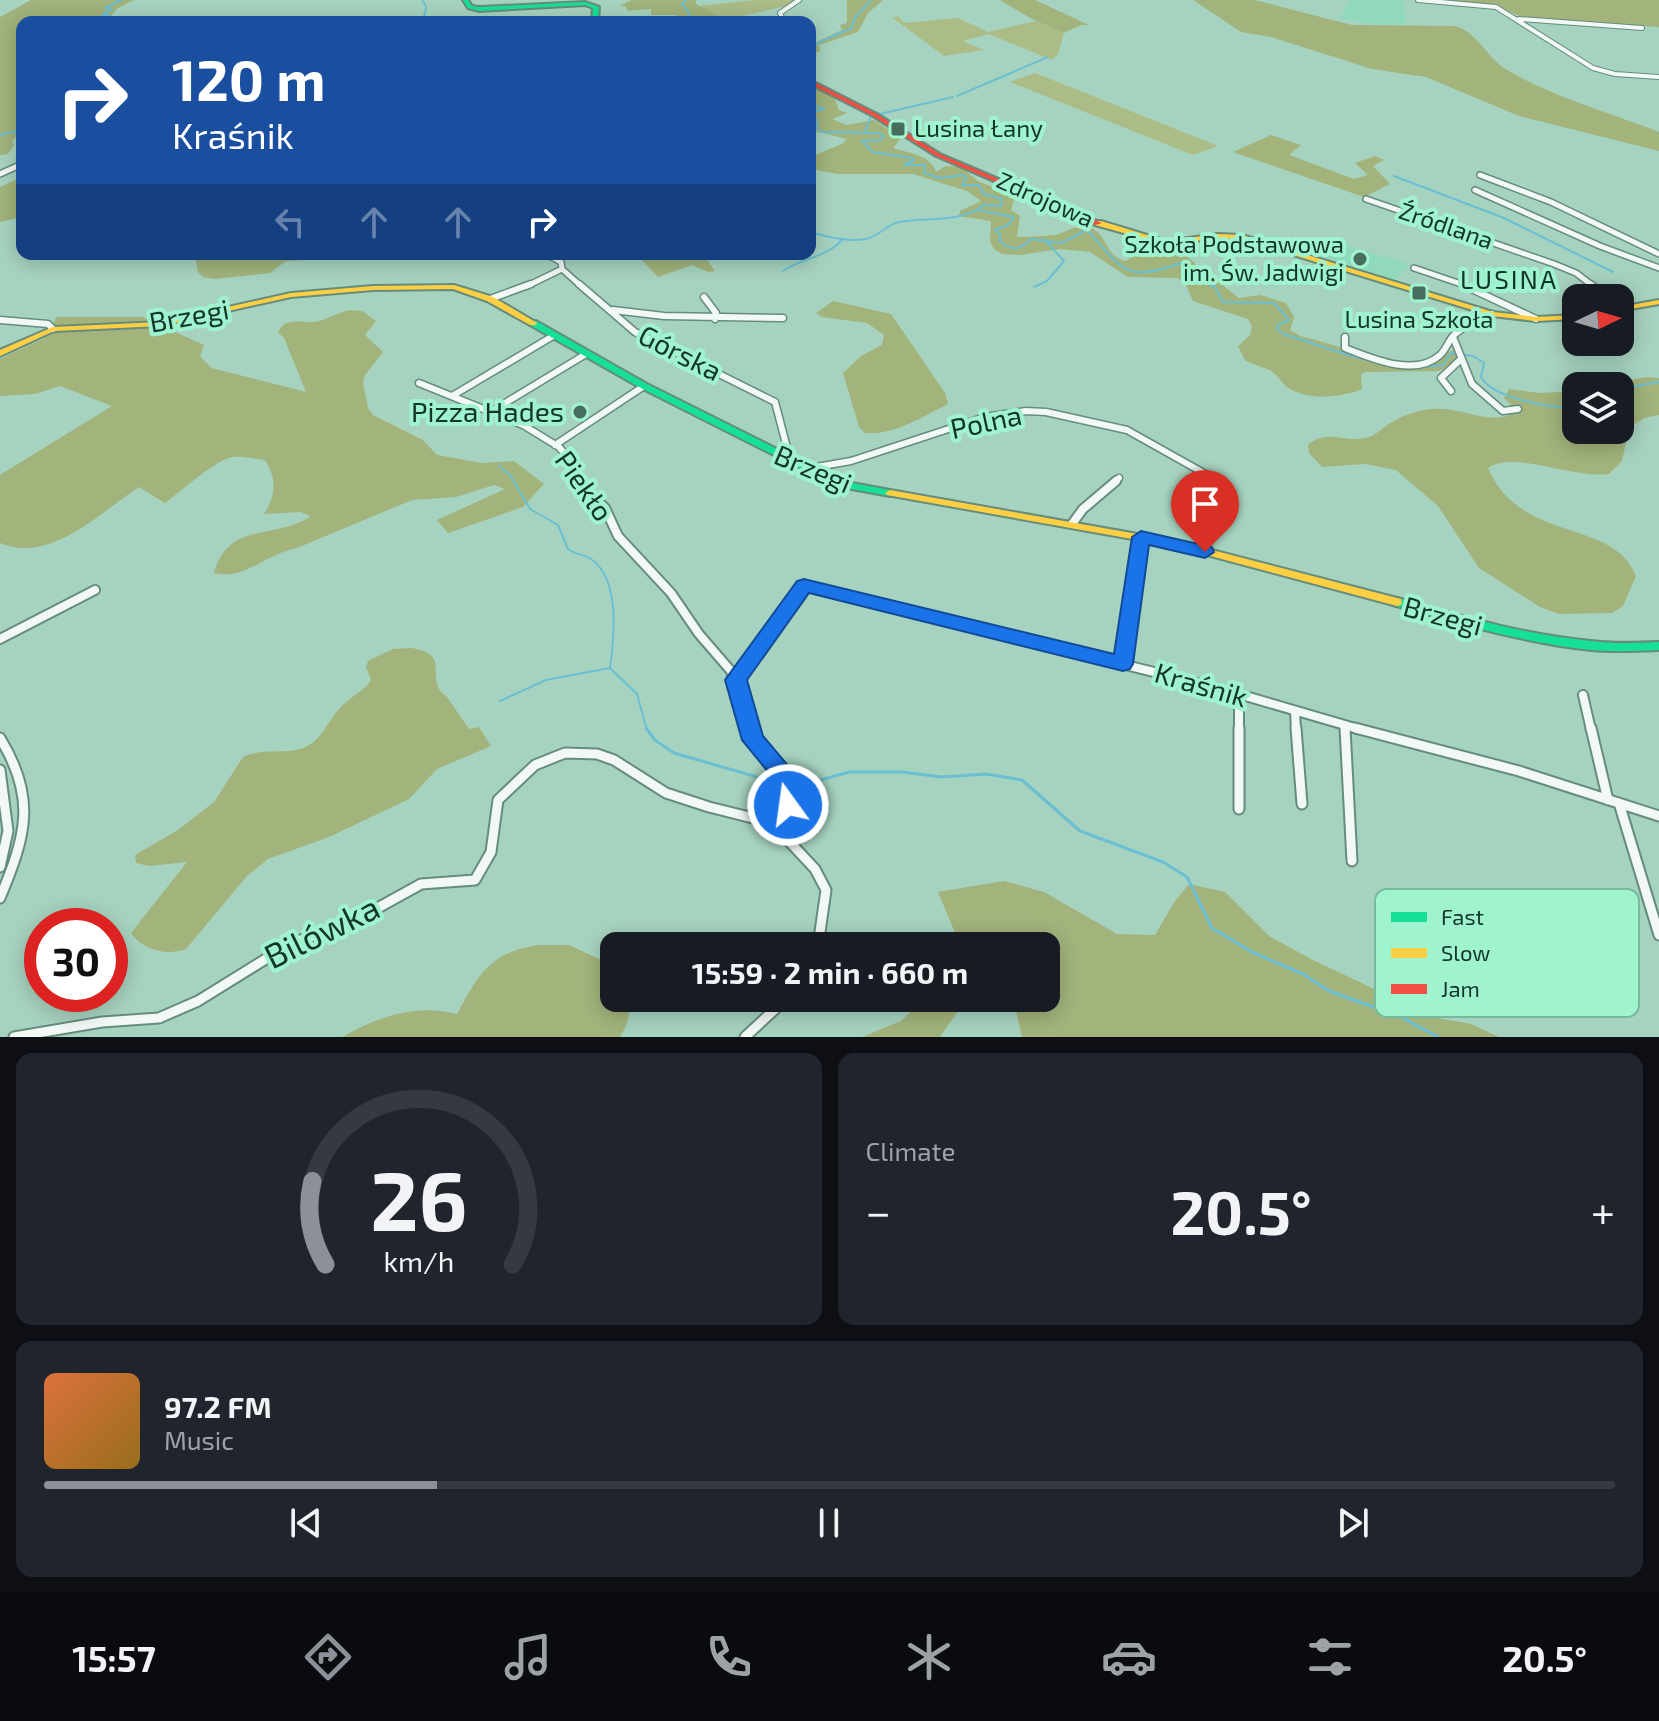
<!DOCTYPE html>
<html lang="en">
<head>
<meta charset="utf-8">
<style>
  body { margin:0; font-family:"Exo 2",sans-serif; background:#20242c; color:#f1f3f6; height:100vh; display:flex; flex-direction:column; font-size:30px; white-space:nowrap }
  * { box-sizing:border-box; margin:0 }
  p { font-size:26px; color:#9ea1a6 }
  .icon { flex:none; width:44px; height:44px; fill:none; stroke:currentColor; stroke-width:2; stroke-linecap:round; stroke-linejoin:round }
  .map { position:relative; height:1037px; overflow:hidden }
  .panel { display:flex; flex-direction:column; gap:16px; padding:16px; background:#0d0f14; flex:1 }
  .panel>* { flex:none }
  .banner { position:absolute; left:16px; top:16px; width:800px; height:244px; border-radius:16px; box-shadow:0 4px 20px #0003; background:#1a4fa0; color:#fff; overflow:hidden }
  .needle { width:52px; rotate:85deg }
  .controls { position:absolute; left:1562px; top:284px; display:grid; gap:16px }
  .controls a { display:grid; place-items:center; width:72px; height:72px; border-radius:16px; background:#171b24; box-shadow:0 4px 20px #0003; font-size:40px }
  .speed { position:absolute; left:24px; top:908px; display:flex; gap:16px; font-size:40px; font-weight:700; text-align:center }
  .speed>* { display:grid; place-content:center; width:104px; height:104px; border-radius:50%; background:#171b24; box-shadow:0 4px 20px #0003; line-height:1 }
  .speed .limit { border:12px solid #d22; background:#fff; color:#111 }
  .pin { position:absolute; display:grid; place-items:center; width:68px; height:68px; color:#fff; margin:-82px -34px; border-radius:50% 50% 50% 0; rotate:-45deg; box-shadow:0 0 8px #0007 }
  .pin .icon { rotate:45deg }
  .me { position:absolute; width:88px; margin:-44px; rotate:346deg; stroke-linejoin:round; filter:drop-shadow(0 0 6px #0008) }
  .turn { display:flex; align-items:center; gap:28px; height:168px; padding:0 24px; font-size:36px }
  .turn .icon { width:104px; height:104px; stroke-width:2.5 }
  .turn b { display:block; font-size:56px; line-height:68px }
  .lanes { display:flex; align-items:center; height:76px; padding:0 24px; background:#0003; justify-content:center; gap:40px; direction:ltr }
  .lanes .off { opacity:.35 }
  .big { font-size:60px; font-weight:700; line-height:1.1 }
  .panel .tile { flex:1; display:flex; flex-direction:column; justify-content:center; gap:12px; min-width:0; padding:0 28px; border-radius:16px; background:#20242c }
  .panel .dial { align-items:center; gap:0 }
  .dial svg { height:208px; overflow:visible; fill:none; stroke:#363941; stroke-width:7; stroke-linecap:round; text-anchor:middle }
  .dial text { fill:#f1f3f6; stroke:none }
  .song { display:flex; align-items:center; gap:24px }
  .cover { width:96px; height:96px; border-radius:12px; background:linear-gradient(135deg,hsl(20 70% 55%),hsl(40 70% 35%)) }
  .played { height:8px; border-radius:4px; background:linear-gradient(90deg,#8c9099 25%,#363941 25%) }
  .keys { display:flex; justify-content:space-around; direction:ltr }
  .heat { display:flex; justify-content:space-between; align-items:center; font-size:44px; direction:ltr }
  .panel .tiles { flex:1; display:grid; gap:16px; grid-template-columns:1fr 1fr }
  .tile:last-child { grid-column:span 2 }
  .trip { position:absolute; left:600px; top:932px; width:460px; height:80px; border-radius:16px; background:#171b24; box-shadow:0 4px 20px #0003; font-weight:700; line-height:80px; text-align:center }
  .dock { display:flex; height:128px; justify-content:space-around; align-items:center; background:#090b0e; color:#9ea1a6 }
  .dock .icon { width:56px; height:56px }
  .dock .selected { color:#8c9099 }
  .dock b { font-size:36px; color:#f1f3f6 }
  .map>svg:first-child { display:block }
  .built { fill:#91d9bb }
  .green { fill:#abbc87 }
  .forest { fill:#a2b37c }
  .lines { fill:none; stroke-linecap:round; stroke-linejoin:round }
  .stream-far1 { stroke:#6bbfd3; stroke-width:2 }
  .stream { stroke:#6bbfd3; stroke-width:3 }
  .street-far4-casing { stroke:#658c7d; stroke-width:6 }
  .street-far3-casing { stroke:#658c7d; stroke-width:8 }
  .street-far2-casing { stroke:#658c7d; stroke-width:9 }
  .street-far1-casing { stroke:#658c7d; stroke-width:12 }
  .street-casing { stroke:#658c7d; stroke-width:13 }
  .fast-casing { stroke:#658c7d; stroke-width:4 }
  .slow-casing { stroke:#658c7d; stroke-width:4 }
  .jam-casing { stroke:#658c7d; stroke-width:4 }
  .street-far4 { stroke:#f2f8f5; stroke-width:4 }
  .street-far3 { stroke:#f2f8f5; stroke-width:5 }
  .street-far2 { stroke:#f2f8f5; stroke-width:6 }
  .street-far1 { stroke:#f2f8f5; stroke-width:8 }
  .street { stroke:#f2f8f5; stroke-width:9 }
  .fast { fill:#16e098; fill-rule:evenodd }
  .slow { fill:#ffcf43; fill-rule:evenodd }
  .jam { fill:#f24e42; fill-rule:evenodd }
  .route { fill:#1a73e8; stroke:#114b97; stroke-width:2 }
  .poi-dot { fill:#466d5d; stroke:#a0f3cf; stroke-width:3 }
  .labels { text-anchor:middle; stroke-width:8; stroke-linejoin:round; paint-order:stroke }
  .far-poi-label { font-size:24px; fill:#123628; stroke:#a0f3cf; text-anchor:start }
  .far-street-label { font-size:24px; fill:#123628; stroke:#a0f3cf }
  .far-quarter-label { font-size:26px; letter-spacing:2px; fill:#123628; stroke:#a0f3cf }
  .street-label { font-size:28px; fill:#123628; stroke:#a0f3cf }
  .poi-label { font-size:28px; fill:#123628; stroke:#a0f3cf; text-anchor:end }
  .near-street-label { font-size:34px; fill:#123628; stroke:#a0f3cf }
  .key { fill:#a0f3cf; stroke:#75ba9d; stroke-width:2 }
  .key-label { font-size:22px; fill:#123628 }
</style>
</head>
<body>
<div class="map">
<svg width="1659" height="1037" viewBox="0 0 1659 1037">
  <rect width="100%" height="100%" fill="#a6d3bf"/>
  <path class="built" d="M1349 0H1403L1406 24 1382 25 1340 19Z
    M1331 241 1410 264 1395 280 1311 253Z"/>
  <path class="green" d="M754 0H796L786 6 717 22H714L719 16 699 6Z
    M898 16 904 23 958 18 988 32 1036 21 1064 33 1058 54 1052 60 989 34 963 41 984 50 944 56 893 18Z
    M1035 73 1218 146 1193 155 1010 82Z"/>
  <path class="forest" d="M31 0H134L118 8 105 22H22V132L12 141 14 145 8 154 0 155V17Z
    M632 0H696V4L719 16 718 20 677 22 676 15H651V9L628 11 625 6H619Z
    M847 0H883L868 13 858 32 819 45 820 51 810 55V45L842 30 840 25 847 23Z
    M1000 0H1035L1089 25H1081L1064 33 1032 19Z
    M1193 0H1254L1352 25 1456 26C1479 34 1486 57 1507 70 1555 98 1608 112 1659 132V151L1519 116 1426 77 1372 69 1271 37 1241 32Z
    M1438 0H1659V27L1524 18 1495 5Z
    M810 84 835 99 839 110 847 113 832 119 847 125 874 120 901 138 893 148C908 153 931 155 936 172L946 166 961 167 978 181 1012 195 1014 200 1011 210 1020 216 1017 237C1023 237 1048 236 1055 235 1067 233 1077 222 1091 228 1108 235 1105 257 1126 261L1132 257V249L1136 244C1157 239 1179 249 1195 263V272L1216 280 1239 298 1260 295 1286 303 1294 317 1290 330 1300 336C1340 345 1380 365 1422 363 1434 363 1443 351 1456 350V359L1448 367 1438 371 1366 372 1361 374 1362 389C1340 398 1307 401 1287 387 1282 383 1279 377 1274 373 1265 366 1254 366 1245 360L1238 346 1250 335 1252 326 1248 319 1193 301 1185 283 1177 278 1128 277 1090 252 1061 249 1020 255 1002 254 994 249 990 241 991 221 959 216 960 211 981 201 967 191 913 174H838L810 169V157L842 144 847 139 810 130Z
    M1271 135 1301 145 1289 155 1354 179 1368 175 1355 163 1375 156 1384 160 1373 166 1390 184 1364 197 1233 152Z
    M22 177V217L0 222V187Z
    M195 254H327L324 259 286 261 270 273 214 279 203 277 198 272Z
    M636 254H715L706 258 715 271 708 272 692 265 658 277Z
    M833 301 891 314 945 393 948 404C924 416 893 436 865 433L859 427 843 373 861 356 882 345 884 335 867 323 822 317 816 313Z
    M350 310 362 311 376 321 365 335 383 352 365 375 363 383 368 408 373 415 423 440 437 455 482 463 514 461 544 484 523 507 448 533 437 520 505 489 494 485 456 497 412 500 297 548C268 553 243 581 214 573 229 520 274 541 311 516L300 512 264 514C276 495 277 479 265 460 255 459 243 456 233 457 218 458 180 492 165 503L139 487C99 513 51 564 0 543V475L112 406 60 386 35 394 0 396V359L45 338 57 317H142L204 345 200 356 211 368 306 392 284 338 278 332C287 314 304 326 319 321 331 318 338 312 350 310Z
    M1647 377 1659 378V415L1644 418 1629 428 1622 461 1609 474C1572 479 1514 450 1488 468 1521 545 1614 517 1636 576L1623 606 1612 613 1559 614 1540 607 1479 568 1438 506 1396 470 1365 464 1322 467 1309 453 1308 445C1328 428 1344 443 1366 438 1377 435 1383 427 1392 422 1409 412 1432 406 1452 410 1472 413 1498 425 1517 411L1504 398 1509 389 1540 393 1576 391V430H1620V386H1598Z
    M411 648C449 654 428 671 441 692L447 697 469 729 479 727 491 746 437 769 409 799 329 837 268 859 247 876 186 949C166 956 145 951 131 933L187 862 149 866 136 863 135 855 178 830 214 802 243 757C262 748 280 754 300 749 321 744 328 719 343 705 352 695 366 691 371 679L366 667 368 661 393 649Z
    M1004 881 1044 892 1117 934 1155 935 1175 901 1189 884 1225 892 1269 936 1311 959 1433 1017 1471 1024 1499 1037H1022L1013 998H1046V946H955L958 940 938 892Z
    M538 945H569L614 966V998H633L626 1026 620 1037H342C378 1017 416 1003 457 1014 479 974 489 953 538 945Z
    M926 998H967L940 1037H862L901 1021Z"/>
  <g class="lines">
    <path class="stream-far1" d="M422 0 426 6
      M686 0 682 4 689 13 688 17 700 18 704 22
      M426 8 424 16 430 22
      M101 22 99 17 109 15 103 14 112 9 105 8 121 0
      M810 52 819 42 852 28 854 19 871 0
      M810 95V99
      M957 96 1048 57
      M810 104 824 109 810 113
      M880 114 953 97
      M810 116 817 120 818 129 822 132 879 133 884 136 881 140 862 141 873 152 912 158 914 160 904 165H925L924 173 940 178 963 175 966 177 962 185H979L984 194 1002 199 1001 206 984 205C962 223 925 217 899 222 887 224 878 237 866 239 846 242 828 237 810 232
      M865 132 871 116
      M0 135 22 130
      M1394 176 1504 218 1613 272
      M978 210 1014 217 1008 225 995 230 1000 234V242C1014 251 1019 251 1031 239L1061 243 1087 230C1123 268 1123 284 1181 263L1187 266 1184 274 1215 287 1223 302 1274 303 1289 320 1278 325 1277 329 1284 334C1337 351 1387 373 1443 365L1451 353 1473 356 1484 363 1481 377C1493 399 1552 408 1576 408
      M783 271C802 258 827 257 842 240
      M1034 287 1047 281 1064 261 1044 239
      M1620 389 1659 382
      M499 466 510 475 530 509 558 525 568 549C575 555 584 554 591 559 621 580 614 638 610 668
      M500 701 546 680 610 668 637 694 647 730"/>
    <path class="stream" d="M646 728 655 740 674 753 785 785
      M800 781 813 782 850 772H902L942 777 986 774 1022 780 1080 831 1163 862 1187 877 1212 928 1254 953 1303 974 1329 991 1401 1017 1438 1037"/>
    <defs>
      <path id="street-far4" d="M1418 0 1496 7 1593 68 1615 74 1659 77
        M1519 19 1642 28
        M784 22 780 13 799 0"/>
      <path id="street-far3" d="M0 174 22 164
        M1480 175 1551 202 1659 254
        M1475 190 1600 246 1659 268
        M1366 199 1554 264 1576 273 1593 286
        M546 254 561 262 562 269 581 286
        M1414 268 1467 286
        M527 286 562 269"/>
      <path id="street-far2" d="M579 284 635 332 775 402 791 463
        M1461 284 1536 319
        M1590 284 1610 298
        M704 297 716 313 715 319
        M490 299 531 284
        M613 310 664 316 783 318
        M0 320 48 324 53 329
        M1345 337V348C1371 358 1415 378 1440 355 1446 350 1448 341 1454 335 1464 325 1479 320 1492 314
        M1453 337 1472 384 1503 411 1518 409
        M419 383 523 425 559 447 570 460 572 478 578 483
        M1451 391 1441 378 1460 360
        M452 396 553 336
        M492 411 586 354
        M555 445 644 386
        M805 469 851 461 985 417 1026 411 1046 412 1127 430 1209 476
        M1113 483 1119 478"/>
      <path id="street-far1" d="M575 481 605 508 618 536 671 593 699 634 731 671 750 730
        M1072 524 1083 509 1116 481
        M0 639 95 590
        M1123 664 1141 537
        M736 680 804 585 1218 688 1362 730
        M1239 695V730
        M1583 695 1591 730
        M1295 712 1296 730
        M1345 725V730"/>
      <path id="street" d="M749 728 753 740 790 781 786 838 815 869 826 890 818 946
        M1239 728V809
        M1296 728 1302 804
        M1345 728 1352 861
        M1355 728 1519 771 1659 816
        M1591 728 1608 800
        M0 738C37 798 26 836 0 898
        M0 770 8 831 0 867
        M1619 803 1659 935
        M14 1037 102 1022 159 1018 198 1001 290 944 356 920 421 884 475 880 491 852 498 800 535 765 565 753 597 754 614 760 666 793 709 807 785 826
        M745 1037 787 998"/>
      <path id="fast" d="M463 0H468L472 6 479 7 585 2 599 7 598 22H592L593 8 585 5 479 11 468 8Z
        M530 321H536L647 384 841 481 890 490 895 493 890 496 835 486 641 388 530 325Z
        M1397 598C1461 616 1525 635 1591 641 1614 644 1636 643 1659 642V650C1636 651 1614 652 1591 650 1524 643 1458 623 1393 605L1392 602 1393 599Z"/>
      <path id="slow" d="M1095 221H1101L1167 241 1217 234 1242 235 1493 312 1536 317 1576 315V319L1536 321 1492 316 1241 239 1217 238 1167 245 1095 225Z
        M454 285 493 297 537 323 536 325H530L487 301 453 289 373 290 291 297 161 326 54 331 0 356V350L53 327 161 322 291 293 373 286Z
        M1659 300V304L1620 311V307Z
        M890 490 1177 541 1397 598 1401 599 1402 602 1401 605 1397 606 1177 547 887 495 885 493Z"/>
      <path id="jam" d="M810 80 877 114 940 154 1102 223 1095 225 936 156 873 116 810 84Z"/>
    </defs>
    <use href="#street-far4" class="street-far4-casing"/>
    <use href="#street-far3" class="street-far3-casing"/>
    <use href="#street-far2" class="street-far2-casing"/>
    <use href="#street-far1" class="street-far1-casing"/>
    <use href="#street" class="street-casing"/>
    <use href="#fast" class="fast-casing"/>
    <use href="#slow" class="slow-casing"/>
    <use href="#jam" class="jam-casing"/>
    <use href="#street-far4" class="street-far4"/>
    <use href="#street-far3" class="street-far3"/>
    <use href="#street-far2" class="street-far2"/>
    <use href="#street-far1" class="street-far1"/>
    <use href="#street" class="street"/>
    <use href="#fast" class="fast"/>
    <use href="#slow" class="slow"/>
    <use href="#jam" class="jam"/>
  </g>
  <path class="route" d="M1141 531 1212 547 1214 552 1205 558 1149 545 1133 664 1130 669 1123 671 809 593 747 680 763 736 801 781 797 811 788 814 780 811 777 805 778 784 742 740 725 680 797 581 804 579 1114 654 1132 537Z"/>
  <g class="poi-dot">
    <rect x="890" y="121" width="16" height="16" rx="4"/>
    <circle cx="1360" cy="259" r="8"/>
    <rect x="1411" y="285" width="16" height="16" rx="4"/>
    <circle cx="580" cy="412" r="8"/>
  </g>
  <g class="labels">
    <g class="far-poi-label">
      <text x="914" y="137">Lusina Łany</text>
      <text x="1344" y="253" text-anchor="end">Szkoła Podstawowa<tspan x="1344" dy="28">im. Św. Jadwigi</tspan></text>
      <text x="1419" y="328" text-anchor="middle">Lusina Szkoła</text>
    </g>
    <g class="far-street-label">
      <text transform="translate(1045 200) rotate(24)" y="8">Zdrojowa</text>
      <text transform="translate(1446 226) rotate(19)" y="8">Źródlana</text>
    </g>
    <g class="far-quarter-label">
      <text x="1509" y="289">LUSINA</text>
    </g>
    <g class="street-label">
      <text transform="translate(189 316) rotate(-10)" y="10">Brzegi</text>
      <text transform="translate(680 353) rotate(27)" y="10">Górska</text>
      <text transform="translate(986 422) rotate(-12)" y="10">Polna</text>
      <text transform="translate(813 469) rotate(23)" y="10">Brzegi</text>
      <text transform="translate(584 486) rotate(55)" y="10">Piekło</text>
      <text transform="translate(1443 616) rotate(15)" y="10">Brzegi</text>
      <text transform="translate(1201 685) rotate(16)" y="10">Kraśnik</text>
    </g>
    <g class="poi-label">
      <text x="564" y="422">Pizza Hades</text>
    </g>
    <g class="near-street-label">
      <text transform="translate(322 932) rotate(-26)" y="12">Bilówka</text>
    </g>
  </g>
  <rect x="1375" y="889" width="264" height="128" rx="12" class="key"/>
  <rect x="1391" y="912" width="36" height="10" fill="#16e098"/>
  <rect x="1391" y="948" width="36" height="10" fill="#ffcf43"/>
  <rect x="1391" y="984" width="36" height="10" fill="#f24e42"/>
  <g class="key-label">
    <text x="1441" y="925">Fast</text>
    <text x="1441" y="961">Slow</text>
    <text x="1441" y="997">Jam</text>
  </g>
</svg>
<div class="controls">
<a><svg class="needle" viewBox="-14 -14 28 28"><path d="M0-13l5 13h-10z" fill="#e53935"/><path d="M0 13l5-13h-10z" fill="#9ea1a6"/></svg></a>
<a><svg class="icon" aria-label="layers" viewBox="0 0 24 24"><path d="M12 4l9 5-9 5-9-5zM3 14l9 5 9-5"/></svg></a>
</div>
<div class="speed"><div class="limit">30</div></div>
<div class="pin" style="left:1205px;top:552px;background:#d93025"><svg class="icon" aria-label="arrive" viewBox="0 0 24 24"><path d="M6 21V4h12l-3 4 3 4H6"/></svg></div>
<svg class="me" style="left:788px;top:805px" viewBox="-20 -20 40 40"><circle r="17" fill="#1a73e8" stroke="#fff" stroke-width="3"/><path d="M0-11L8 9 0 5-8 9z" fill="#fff"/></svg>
<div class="trip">15:59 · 2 min · 660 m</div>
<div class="banner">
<div class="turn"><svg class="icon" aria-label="right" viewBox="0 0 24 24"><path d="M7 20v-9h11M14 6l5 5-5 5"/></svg><div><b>120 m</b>Kraśnik</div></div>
<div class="lanes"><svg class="icon off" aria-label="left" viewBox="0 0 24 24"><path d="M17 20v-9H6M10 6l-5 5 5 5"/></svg><svg class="icon off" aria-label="ahead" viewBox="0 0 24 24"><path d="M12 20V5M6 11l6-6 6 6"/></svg><svg class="icon off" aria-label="ahead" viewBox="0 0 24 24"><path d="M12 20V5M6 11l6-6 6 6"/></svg><svg class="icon" aria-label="right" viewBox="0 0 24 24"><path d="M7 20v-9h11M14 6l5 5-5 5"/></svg></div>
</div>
</div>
<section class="panel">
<div class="tiles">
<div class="tile dial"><svg viewBox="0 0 100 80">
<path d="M14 69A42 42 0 1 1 86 69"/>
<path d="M14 69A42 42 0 0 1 9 37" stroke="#8c9099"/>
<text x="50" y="56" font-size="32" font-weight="700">26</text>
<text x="50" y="72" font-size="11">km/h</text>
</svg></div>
<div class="tile"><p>Climate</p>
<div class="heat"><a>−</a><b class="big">20.5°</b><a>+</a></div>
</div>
<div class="tile">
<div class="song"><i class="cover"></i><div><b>97.2 FM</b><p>Music</p></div></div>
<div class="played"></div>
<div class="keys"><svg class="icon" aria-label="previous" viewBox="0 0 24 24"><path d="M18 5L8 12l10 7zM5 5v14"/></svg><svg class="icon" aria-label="pause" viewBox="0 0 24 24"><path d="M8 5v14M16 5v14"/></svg><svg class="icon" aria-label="next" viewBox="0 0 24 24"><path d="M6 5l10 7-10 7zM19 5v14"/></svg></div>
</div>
</div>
</section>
<nav class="dock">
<b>15:57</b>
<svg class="icon selected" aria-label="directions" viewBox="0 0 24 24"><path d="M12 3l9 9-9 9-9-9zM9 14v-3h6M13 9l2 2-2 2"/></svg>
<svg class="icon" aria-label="music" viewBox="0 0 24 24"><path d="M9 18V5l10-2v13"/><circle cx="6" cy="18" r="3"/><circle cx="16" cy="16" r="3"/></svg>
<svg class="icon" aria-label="phone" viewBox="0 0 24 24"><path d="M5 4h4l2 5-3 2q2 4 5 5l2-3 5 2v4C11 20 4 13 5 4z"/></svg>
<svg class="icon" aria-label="climate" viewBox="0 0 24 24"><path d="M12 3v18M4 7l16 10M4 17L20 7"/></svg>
<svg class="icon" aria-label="car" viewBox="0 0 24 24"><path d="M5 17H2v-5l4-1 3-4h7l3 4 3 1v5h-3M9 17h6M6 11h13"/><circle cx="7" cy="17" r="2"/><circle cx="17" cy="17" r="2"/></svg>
<svg class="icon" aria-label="filters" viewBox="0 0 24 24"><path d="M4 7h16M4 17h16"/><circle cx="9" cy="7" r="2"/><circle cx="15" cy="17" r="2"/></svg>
<b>20.5°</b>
</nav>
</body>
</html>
